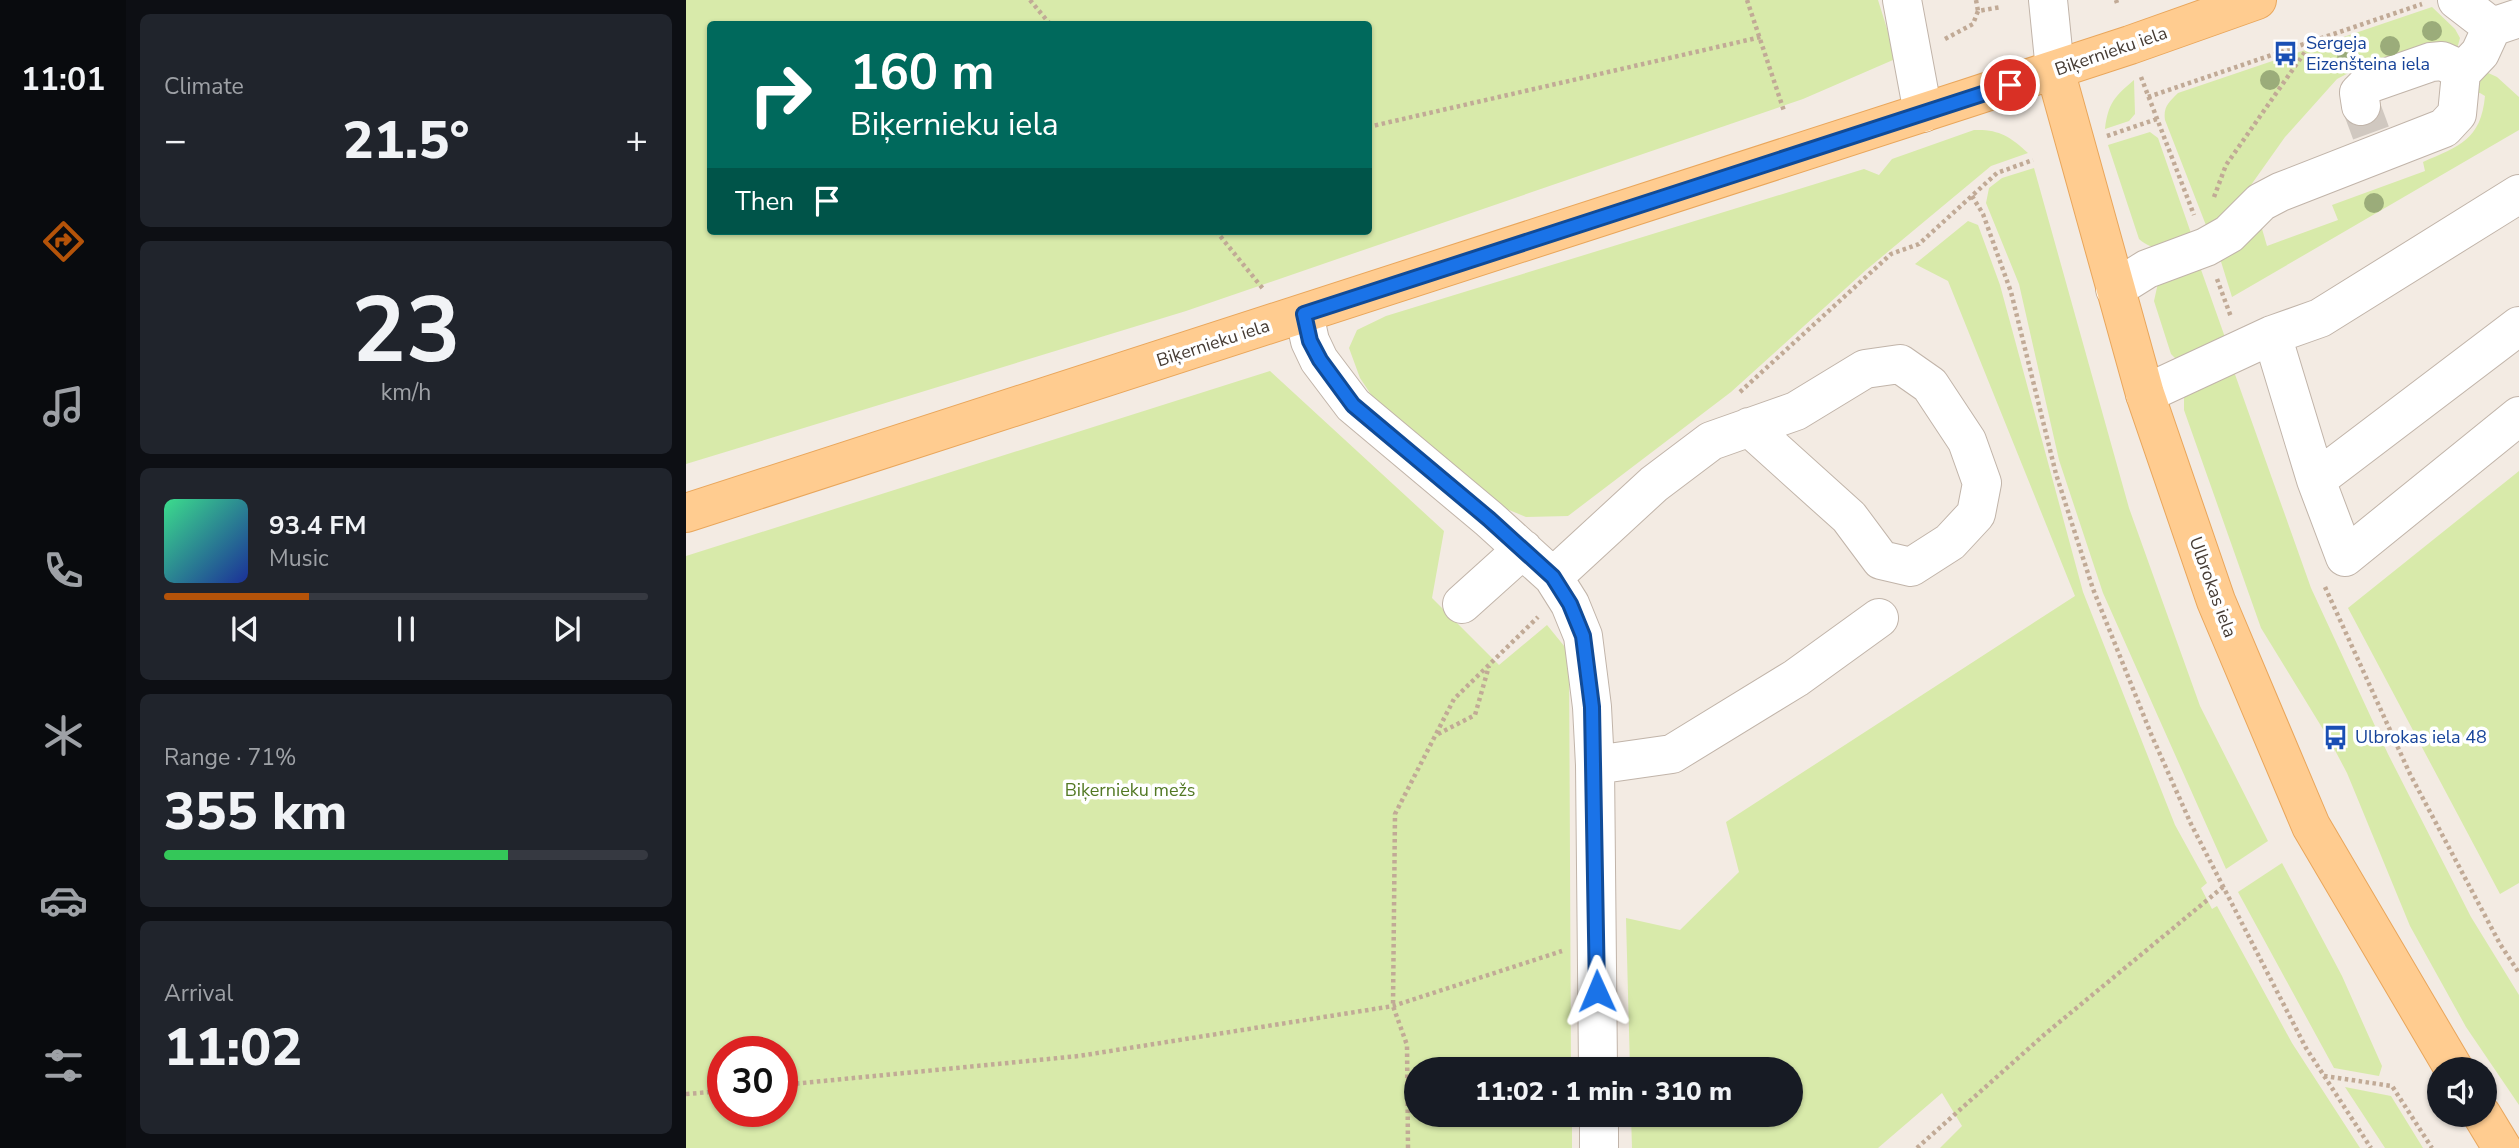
<!DOCTYPE html>
<html lang="en">
<head>
<meta charset="utf-8">
<style>
  body { margin:0; font-family:"Nunito Sans",sans-serif; background:#20242c; color:#f1f3f6; height:100vh; display:flex; flex-direction:column; font-size:26px; white-space:nowrap }
  * { box-sizing:border-box; margin:0 }
  p { font-size:23px; color:#9ea1a6 }
  .icon { flex:none; width:38px; height:38px; fill:none; stroke:currentColor; stroke-width:2; stroke-linecap:round; stroke-linejoin:round }
  .map { position:relative; flex:1; overflow:hidden }
  .panel { display:flex; flex-direction:column; gap:14px; padding:14px; background:#0d0f14; width:560px }
  .panel>* { flex:none }
  .banner { position:absolute; left:21px; top:21px; width:665px; height:214px; border-radius:7px; box-shadow:0 2px 5px #0004; background:#00695c; color:#fff; overflow:hidden }
  .tools { position:absolute; left:1741px; top:1057px; display:grid; gap:14px }
  .tools a { display:grid; place-items:center; width:70px; height:70px; border-radius:50%; background:#171b24; box-shadow:0 2px 5px #0004; font-size:35px }
  .speed { position:absolute; left:21px; top:1036px; display:flex; gap:14px; font-size:35px; font-weight:700; text-align:center }
  .speed>* { display:grid; place-content:center; width:91px; height:91px; border-radius:50%; background:#171b24; box-shadow:0 2px 5px #0004; line-height:1 }
  .speed .limit { border:10px solid #d22; background:#fff; color:#111 }
  .pin { position:absolute; display:grid; place-items:center; width:60px; height:60px; color:#fff; margin:-30px; border:4px solid #fff; border-radius:50%; box-shadow:0 2px 7px #0007 }
  .me { position:absolute; width:77px; margin:-38px; rotate:359deg; stroke-linejoin:round; filter:drop-shadow(0 0 5px #0008) }
  .turn { display:flex; align-items:center; gap:24px; height:147px; padding:0 28px; font-size:32px }
  .turn .icon { width:91px; height:91px; stroke-width:2.5 }
  .turn b { display:block; font-size:49px; line-height:60px }
  .then { display:flex; align-items:center; height:66px; padding:0 28px; background:#0003; gap:14px; font-size:26px }
  .big { font-size:52px; font-weight:800; line-height:1.1 }
  .panel .card { flex:1; display:flex; flex-direction:column; justify-content:center; gap:10px; min-width:0; padding:0 24px; border-radius:10px; background:#20242c }
  .panel .dial { align-items:center; gap:0 }
  .dial b { font-size:91px; line-height:1 }
  .song { display:flex; align-items:center; gap:21px }
  .cover { width:84px; height:84px; border-radius:10px; background:linear-gradient(135deg,hsl(150 70% 55%),hsl(230 70% 35%)) }
  .played { height:7px; border-radius:4px; background:linear-gradient(90deg,#b45309 30%,#363941 30%) }
  .keys { display:flex; justify-content:space-around; direction:ltr }
  .heat { display:flex; justify-content:space-between; align-items:center; font-size:38px; direction:ltr }
  .charge { height:10px; border-radius:5px; background:linear-gradient(90deg,#34c759 71%,#363941 0) }
  .trip { position:absolute; left:718px; top:1057px; width:399px; height:70px; border-radius:35px; background:#171b24; box-shadow:0 2px 5px #0004; font-weight:800; line-height:70px; text-align:center }
  main { display:flex; flex:1; min-height:0 }
  .menu { display:flex; flex-direction:column; width:126px; justify-content:space-around; align-items:center; background:#090b0e; color:#9ea1a6 }
  .menu .icon { width:49px; height:49px }
  .menu .active { color:#b45309 }
  .menu b { font-size:32px; color:#f1f3f6 }
  .map>svg:first-child { display:block }
  .green { fill:#d8eaaa; fill-rule:evenodd }
  .lines { fill:none; stroke-linecap:round; stroke-linejoin:round }
  .minor-tunnel { stroke:#d0c8c0; stroke-width:38; stroke-dasharray:38 19; stroke-linecap:butt }
  .minor-casing { stroke:#c1b4a9; stroke-width:40 }
  .major-casing { stroke:#e9a65b; stroke-width:40 }
  .path { stroke:#c1aa96; stroke-width:4.5; stroke-dasharray:3.5 3.5; stroke-linecap:butt }
  .minor { stroke:#fff; stroke-width:38 }
  .major { stroke:#ffcc90; stroke-width:38 }
  .tree { fill:#9bac7a }
  .route-casing { stroke:#114b97; stroke-width:18 }
  .route { stroke:#1a73e8; stroke-width:12 }
  .labels { text-anchor:middle; stroke-width:7; stroke-linejoin:round; paint-order:stroke }
  .transit-label { font-size:18px; fill:#164399; stroke:#fff; text-anchor:start }
  .street-label { font-size:18px; fill:#453b33; stroke:#fff }
  .park-label { font-size:18px; fill:#537924; stroke:#fff }
</style>
</head>
<body>
<main>
<nav class="menu">
<b>11:01</b>
<svg class="icon active" aria-label="directions" viewBox="0 0 24 24"><path d="M12 3l9 9-9 9-9-9zM9 14v-3h6M13 9l2 2-2 2"/></svg>
<svg class="icon" aria-label="music" viewBox="0 0 24 24"><path d="M9 18V5l10-2v13"/><circle cx="6" cy="18" r="3"/><circle cx="16" cy="16" r="3"/></svg>
<svg class="icon" aria-label="phone" viewBox="0 0 24 24"><path d="M5 4h4l2 5-3 2q2 4 5 5l2-3 5 2v4C11 20 4 13 5 4z"/></svg>
<svg class="icon" aria-label="climate" viewBox="0 0 24 24"><path d="M12 3v18M4 7l16 10M4 17L20 7"/></svg>
<svg class="icon" aria-label="car" viewBox="0 0 24 24"><path d="M5 17H2v-5l4-1 3-4h7l3 4 3 1v5h-3M9 17h6M6 11h13"/><circle cx="7" cy="17" r="2"/><circle cx="17" cy="17" r="2"/></svg>
<svg class="icon" aria-label="filters" viewBox="0 0 24 24"><path d="M4 7h16M4 17h16"/><circle cx="9" cy="7" r="2"/><circle cx="15" cy="17" r="2"/></svg>
</nav>
<section class="panel">
<div class="card"><p>Climate</p>
<div class="heat"><a>−</a><b class="big">21.5°</b><a>+</a></div>
</div>
<div class="card dial"><b>23</b><p>km/h</p></div>
<div class="card">
<div class="song"><i class="cover"></i><div><b>93.4 FM</b><p>Music</p></div></div>
<div class="played"></div>
<div class="keys"><svg class="icon" aria-label="previous" viewBox="0 0 24 24"><path d="M18 5L8 12l10 7zM5 5v14"/></svg><svg class="icon" aria-label="pause" viewBox="0 0 24 24"><path d="M8 5v14M16 5v14"/></svg><svg class="icon" aria-label="next" viewBox="0 0 24 24"><path d="M6 5l10 7-10 7zM19 5v14"/></svg></div>
</div>
<div class="card"><p>Range · 71%</p><b class="big">355 km</b><div class="charge"></div></div>
<div class="card"><p>Arrival</p><b class="big">11:02</b></div>
</section>
<div class="map">
<svg width="1833" height="1148" viewBox="0 0 1833 1148">
  <rect width="100%" height="100%" fill="#f3ebe3"/>
  <path class="green" d="M0 0H1192L1203 35 1217 51 1207 60 1117 99 500 311 0 464ZM24 24H682V231H24Z
    M1746 7 1769 29 1774 38 1771 49 1674 67 1651 79 1599 137 1548 209 1523 233 1479 120C1477 107 1483 102 1492 93Z
    M1800 72 1811 77 1833 97V130L1546 297 1532 252 1574 222 1581 246 1652 220 1646 205 1739 171 1737 162C1773 146 1795 140 1799 96L1794 93H1788L1787 82Z
    M1448 80 1449 114 1443 121 1419 129C1422 103 1429 96 1448 80Z
    M1288 130C1312 129 1324 136 1342 153L1305 166 1180 270 1045 392 882 516 840 517 811 505 690 402 674 378 663 348 671 330 700 316 1178 169 1193 175 1206 159Z
    M1464 132 1472 138 1507 239C1486 245 1471 255 1453 239L1422 145Z
    M1348 168 1443 508 1514 706 1582 841 1540 869 1417 593 1373 460 1333 284 1300 203 1303 188 1316 178Z
    M1282 221 1292 225 1314 285 1397 592 1489 825 1521 883 1515 888 1526 909 1531 906 1606 1043 1674 1148H1254L1276 1126 1256 1093 1192 1148H946L945 1115H1104V1069H944L940 918 994 930 1053 872 1040 822 1389 596 1262 281 1229 264Z
    M1513 264 1541 343 1490 359 1485 354 1468 301 1472 283Z
    M1546 366 1625 588 1702 754 1785 917 1833 995V1105L1780 1027 1724 926 1661 773 1643 739 1575 628 1498 410V397L1504 388Z
    M584 371 758 531 746 598 813 665 861 625 883 652 885 1069H730V1115H886V1148H0V556ZM37 1052H96V1111H37Z
    M1833 471V883L1814 894 1662 608Z
    M1596 863 1656 976 1696 1066 1693 1076 1648 1068 1552 892Z
    M1659 1087 1705 1096 1737 1148H1699Z"/>
  <g class="lines">
    <path class="minor-tunnel" d="M1675 106 1685 133"/>
    <defs>
      <path id="minor" d="M1216 0 1237 113
        M1362 0 1369 70
        M1771 0 1806 27 1833 18
        M1675 106 1673 93 1682 84 1745 62 1756 61 1767 66 1775 73
        M1429 289 1461 269 1520 247 1543 234 1575 202 1594 192 1758 128 1771 114 1775 73 1794 53 1806 27
        M618 314 624 341 633 360 667 405 803 519 867 577 884 604 897 636 906 707 909 765 912 1069
        M1586 335 1630 480 1659 557 1833 416
        M1459 394 1586 335 1634 318 1833 194
        M1630 480 1833 326
        M867 577 968 484 1025 441 1110 411 1179 369 1214 364 1244 385 1281 441 1296 483 1290 514 1264 542 1225 567 1195 560 1163 517 1063 427
        M776 604 837 549
        M909 765 986 754 1110 678 1193 618
        M913 1115V1148"/>
      <path id="major" d="M1369 70 1459 394 1530 601 1625 826 1768 1069
        M0 513 1279 99 1444 45 1571 0
        M1796 1115 1816 1148"/>
    </defs>
    <use href="#minor" class="minor-casing"/>
    <use href="#major" class="major-casing"/>
    <path class="path" d="M344 0 364 24
      M1061 0 1098 111
      M1290 0 1292 11
      M1430 0 1431 3
      M1259 39 1287 24 1292 11 1315 7
      M1455 77 1508 215
      M1462 97 1736 4
      M682 127 1075 37
      M1421 136 1471 119
      M1286 196 1297 214 1325 292 1370 474 1407 589 1465 734 1505 824 1620 1048 1685 1148
      M1528 197 1540 165 1626 42
      M530 231 578 290
      M1531 279 1545 317
      M1054 392 1205 254 1233 244 1311 173 1347 160
      M1639 587 1724 774 1814 944 1833 973
      M752 734 789 715 803 666
      M1638 1076 1706 1086 1746 1148
      M96 1085 393 1056 707 1006 876 951
      M0 1094 37 1091
      M722 1148 721 1045 707 1006 709 814 768 699 852 617
      M1231 1148 1359 1034 1537 887"/>
    <use href="#minor" class="minor"/>
    <use href="#major" class="major"/>
  </g>
  <g class="tree">
    <circle cx="1746" cy="31" r="10"/>
    <circle cx="1704" cy="46" r="10"/>
    <circle cx="1661" cy="55" r="10"/>
    <circle cx="1584" cy="80" r="10"/>
    <circle cx="1688" cy="203" r="10"/>
  </g>
  <g class="lines">
    <defs>
      <path id="route" d="M911 991 906 707 897 636 884 604 867 577 803 519 667 405 634 360 624 341 618 314 1324 85"/>
    </defs>
    <use href="#route" class="route-casing"/>
    <use href="#route" class="route"/>
  </g>
  <defs>
    <symbol id="bus-bare" viewBox="-9 -9 18 18"><path d="M-5-6H5V4H4V6H2V4H-2V6H-4V4H-5ZM-3.5-4V0h7V-4ZM-3.5 1.2v1.5H-2V1.2ZM2 1.2v1.5H3.5V1.2Z" fill="#1a4fb4" stroke="#fff" stroke-width="2.5" paint-order="stroke"/></symbol>
  </defs>
  <g fill-rule="evenodd">
    <use href="#bus-bare" x="1582" y="36" width="35" height="35"/>
    <use href="#bus-bare" x="1632" y="720" width="35" height="35"/>
  </g>
  <g class="labels">
    <g class="transit-label">
      <text x="1620" y="49">Sergeja<tspan x="1620" dy="21">Eizenšteina iela</tspan></text>
      <text x="1669" y="743">Ulbrokas iela 48</text>
    </g>
    <g class="street-label">
      <text transform="translate(1425 51) rotate(-19)" y="6">Biķernieku iela</text>
      <text transform="translate(527 343) rotate(-18)" y="6">Biķernieku iela</text>
      <text transform="translate(1527 587) rotate(70)" y="6">Ulbrokas iela</text>
    </g>
    <g class="park-label">
      <text x="444" y="796">Biķernieku mežs</text>
    </g>
  </g>
</svg>
<div class="tools">
<a><svg class="icon" aria-label="sound" viewBox="0 0 24 24"><path d="M4 9h4l5-4v14l-5-4H4zM17 9q2 3 0 6"/></svg></a>
</div>
<div class="speed"><div class="limit">30</div></div>
<div class="pin" style="left:1324px;top:85px;background:#d93025"><svg class="icon" aria-label="arrive" viewBox="0 0 24 24"><path d="M6 21V4h12l-3 4 3 4H6"/></svg></div>
<svg class="me" style="left:911px;top:991px" viewBox="-20 -20 40 40"><path d="M0-17L14 15 0 8-14 15z" fill="#1a73e8" stroke="#fff" stroke-width="4"/></svg>
<div class="trip">11:02 · 1 min · 310 m</div>
<div class="banner">
<div class="turn"><svg class="icon" aria-label="right" viewBox="0 0 24 24"><path d="M7 20v-9h11M14 6l5 5-5 5"/></svg><div><b>160 m</b>Biķernieku iela</div></div>
<div class="then">Then<svg class="icon" aria-label="arrive" viewBox="0 0 24 24"><path d="M6 21V4h12l-3 4 3 4H6"/></svg></div>
</div>
</div>
</main>
</body>
</html>
